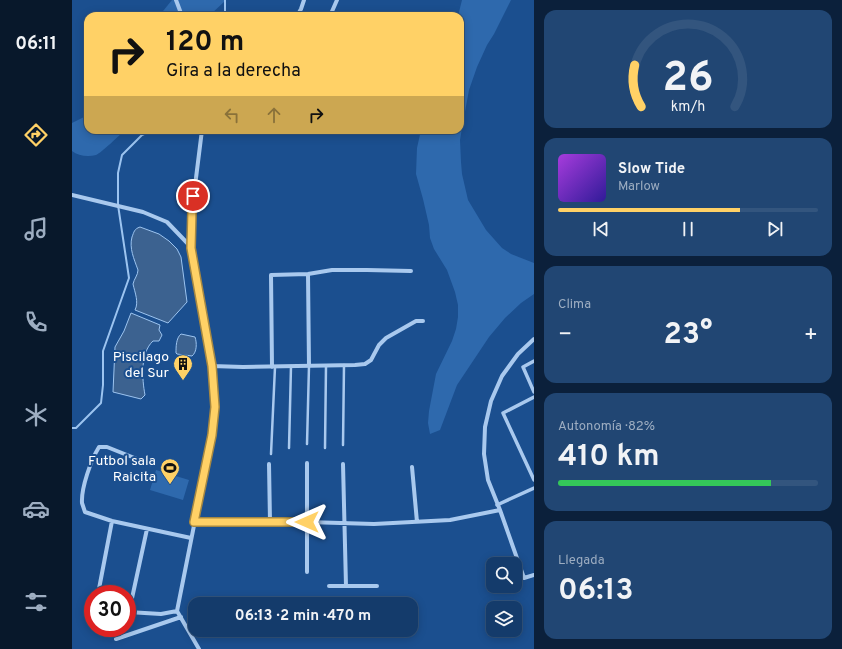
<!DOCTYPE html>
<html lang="es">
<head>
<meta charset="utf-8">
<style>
  body { margin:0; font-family:Overpass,sans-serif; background:#214673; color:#f1f3f6; height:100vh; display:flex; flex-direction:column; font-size:15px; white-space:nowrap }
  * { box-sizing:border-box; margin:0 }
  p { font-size:13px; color:#9dadc1 }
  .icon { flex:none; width:22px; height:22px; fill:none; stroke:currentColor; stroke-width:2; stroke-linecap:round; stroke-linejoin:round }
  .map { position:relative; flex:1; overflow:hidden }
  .details { display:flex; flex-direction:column; gap:10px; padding:10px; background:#0b203b; width:308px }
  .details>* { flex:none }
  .banner { position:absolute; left:12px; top:12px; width:380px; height:122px; border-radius:12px; box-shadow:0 2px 10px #0003,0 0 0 1px #33557e; background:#ffd166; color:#111; overflow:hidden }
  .tools { position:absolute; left:414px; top:557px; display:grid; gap:8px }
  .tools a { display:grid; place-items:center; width:36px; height:36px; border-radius:8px; background:#143b6b; box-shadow:0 2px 10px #0003,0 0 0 1px #33557e; font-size:20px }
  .speed { position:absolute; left:12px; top:585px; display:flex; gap:8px; font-size:20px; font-weight:700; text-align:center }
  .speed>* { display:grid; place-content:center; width:52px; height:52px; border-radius:50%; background:#143b6b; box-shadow:0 2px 10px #0003,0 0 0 1px #33557e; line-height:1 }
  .speed .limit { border:6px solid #d22; background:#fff; color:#111 }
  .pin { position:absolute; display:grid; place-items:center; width:34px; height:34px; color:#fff; margin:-17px; border:2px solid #fff; border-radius:50%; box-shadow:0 1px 4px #0007 }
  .me { position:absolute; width:44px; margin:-22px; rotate:270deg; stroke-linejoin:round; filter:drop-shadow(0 0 3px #0008) }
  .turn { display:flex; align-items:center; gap:14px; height:84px; padding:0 16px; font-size:18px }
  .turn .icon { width:52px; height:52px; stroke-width:2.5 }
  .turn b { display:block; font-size:28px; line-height:34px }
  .lanes { display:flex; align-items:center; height:38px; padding:0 16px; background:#0003; justify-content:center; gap:20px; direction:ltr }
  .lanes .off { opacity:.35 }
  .big { font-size:30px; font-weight:700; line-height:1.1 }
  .details .widget { flex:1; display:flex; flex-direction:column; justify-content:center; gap:6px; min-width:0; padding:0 14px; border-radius:12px; background:#214673 }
  .details .dial { align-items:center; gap:0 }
  .dial svg { height:104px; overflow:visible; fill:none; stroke:#33557e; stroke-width:7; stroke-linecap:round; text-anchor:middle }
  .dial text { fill:#f1f3f6; stroke:none }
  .song { display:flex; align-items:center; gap:12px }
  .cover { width:48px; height:48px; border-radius:6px; background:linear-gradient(135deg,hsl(280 70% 55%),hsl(250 70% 35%)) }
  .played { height:4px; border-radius:2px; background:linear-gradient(90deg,#ffd166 70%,#33557e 70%) }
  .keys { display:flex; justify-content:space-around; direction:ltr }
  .heat { display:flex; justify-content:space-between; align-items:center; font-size:22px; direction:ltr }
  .charge { height:6px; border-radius:3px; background:linear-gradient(90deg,#34c759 82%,#33557e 0) }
  .trip { position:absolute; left:116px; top:597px; width:230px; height:40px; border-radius:12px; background:#143b6b; box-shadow:0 2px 10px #0003,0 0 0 1px #33557e; font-weight:700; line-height:40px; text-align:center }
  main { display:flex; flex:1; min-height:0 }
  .dock { display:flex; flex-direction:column; width:72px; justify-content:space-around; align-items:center; background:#08182b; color:#9dadc1 }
  .dock .icon { width:28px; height:28px }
  .dock .active { color:#ffd166 }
  .dock b { font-size:18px; color:#f1f3f6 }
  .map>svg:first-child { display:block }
  .green { fill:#2e69ad }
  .water { fill:#3c6290; stroke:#9cc4f0 }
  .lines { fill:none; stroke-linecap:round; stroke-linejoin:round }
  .stream { stroke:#9cc4f0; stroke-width:2 }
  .service { stroke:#a9c9ee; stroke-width:2.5 }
  .pedestrian { stroke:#a9c9ee; stroke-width:3.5 }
  .minor { stroke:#a9c9ee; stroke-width:4 }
  .route-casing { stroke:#a68842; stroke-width:10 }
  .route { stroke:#ffd166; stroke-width:7 }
  .labels { text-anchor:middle; stroke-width:4; stroke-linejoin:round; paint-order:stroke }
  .poi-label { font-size:14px; fill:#fff; stroke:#1b4f8f; text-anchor:end }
</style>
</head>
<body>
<main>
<nav class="dock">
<b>06:11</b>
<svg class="icon active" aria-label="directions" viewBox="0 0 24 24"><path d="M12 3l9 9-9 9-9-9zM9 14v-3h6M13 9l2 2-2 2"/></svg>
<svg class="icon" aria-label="music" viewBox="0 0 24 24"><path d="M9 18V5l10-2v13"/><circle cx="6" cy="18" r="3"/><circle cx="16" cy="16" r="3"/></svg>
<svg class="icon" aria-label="phone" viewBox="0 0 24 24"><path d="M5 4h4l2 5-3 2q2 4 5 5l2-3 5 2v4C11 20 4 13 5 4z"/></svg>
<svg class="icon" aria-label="climate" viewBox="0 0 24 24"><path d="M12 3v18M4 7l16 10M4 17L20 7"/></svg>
<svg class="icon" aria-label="car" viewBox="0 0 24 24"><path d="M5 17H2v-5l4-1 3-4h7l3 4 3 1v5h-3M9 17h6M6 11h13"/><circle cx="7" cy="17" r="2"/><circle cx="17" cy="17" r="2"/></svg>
<svg class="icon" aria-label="filters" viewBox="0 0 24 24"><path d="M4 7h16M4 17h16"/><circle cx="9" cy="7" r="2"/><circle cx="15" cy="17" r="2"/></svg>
</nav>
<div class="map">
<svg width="462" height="649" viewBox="0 0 462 649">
  <rect width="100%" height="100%" fill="#1b4f8f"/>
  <path class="green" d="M100 0H154L137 16H87Z
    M390 0H439L422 34 415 45 405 67 397 90 390 128 388 140 389 162 390 174 396 200 414 230 430 248 439 254 462 263V294L449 303 433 318 417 337 385 385 368 430 358 434 356 423 357 411 364 374 380 341 384 329 386 317V305L383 292 375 270 362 249 358 238 357 225 351 199 344 174 345 148 349 130H388V16H386Z
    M16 115V130H53C48 135 29 153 24 155 16 157 6 156 0 151V123Z
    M84 470 117 480 111 500 78 490Z"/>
  <path class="water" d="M68 227 87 234 97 241 105 249 109 257 115 302 96 323 63 310C67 302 63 293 61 284 62 279 66 275 66 270 62 259 57 248 60 237 62 232 62 229 68 227Z
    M59 313 88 325 87 330 90 335 87 341H81C68 353 70 379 73 395L69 399 41 392 43 347 52 331Z
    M109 334 123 337C125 343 125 352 120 356L105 354 104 353C104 347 104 338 109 334Z"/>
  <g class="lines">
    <path class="stream" d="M153 16V0
      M0 428H4L29 403 31 385V351L57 278 46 205V173L50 155 70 135 81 130"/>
    <path class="service" d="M235 444 237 366
      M271 445 272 365
      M217 448 219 366
      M253 448 254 366
      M199 454 203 367"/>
    <path class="pedestrian" d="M462 361 451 367 462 392
      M462 397 431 413 462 480
      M425 505 462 488"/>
    <path class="minor" d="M104 0 110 16
      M225 16 229 9 232 0
      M258 16 265 0
      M0 195 71 212 95 222 119 247
      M236 274 237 366
      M462 339 446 354 430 376 419 401 413 427 412 454 416 480 428 510 452 578 462 575
      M140 366 171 367 283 365 293 364 299 360 307 345 314 338 344 321H351
      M200 367 199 275 236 274 260 270H295L339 271
      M197 464 198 522
      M271 464 274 586
      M80 465 35 447H27C19 460 9 488 10 503 11 506 12 509 13 512L40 521 119 538
      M340 467 345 522
      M122 522H235L302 524 378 520 428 510
      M235 572V463
      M257 586H305
      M26 594 40 521
      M56 612 89 614 105 611
      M57 612 75 529
      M44 639 109 617
      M127 649 105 611 140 435 143 407 140 366 119 248 120 210 130 130"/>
  </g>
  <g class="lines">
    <defs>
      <path id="route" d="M121 196 120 210 119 248 140 366 143 407 140 435 122 522H235"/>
    </defs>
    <use href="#route" class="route-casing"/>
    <use href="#route" class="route"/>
  </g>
  <defs>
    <symbol id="building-pin" viewBox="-11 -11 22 30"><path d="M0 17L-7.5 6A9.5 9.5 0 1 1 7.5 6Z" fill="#ffd166" stroke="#1b4f8f"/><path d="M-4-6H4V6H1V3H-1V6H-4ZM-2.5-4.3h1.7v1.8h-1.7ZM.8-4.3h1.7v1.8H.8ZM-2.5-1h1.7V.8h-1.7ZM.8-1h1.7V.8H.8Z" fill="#111"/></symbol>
    <symbol id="stadium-pin" viewBox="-11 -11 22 30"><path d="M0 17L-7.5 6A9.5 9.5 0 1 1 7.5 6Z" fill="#ffd166" stroke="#1b4f8f"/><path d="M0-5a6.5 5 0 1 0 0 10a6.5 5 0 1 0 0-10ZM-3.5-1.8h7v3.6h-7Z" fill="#111"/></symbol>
  </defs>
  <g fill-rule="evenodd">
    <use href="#building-pin" x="100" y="353" width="22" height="30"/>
    <use href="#stadium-pin" x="87" y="457" width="22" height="30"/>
  </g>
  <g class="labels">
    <g class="poi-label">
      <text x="97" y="361">Piscilago<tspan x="97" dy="16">del Sur</tspan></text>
      <text x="84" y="465">Futbol sala<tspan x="84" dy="16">Raicita</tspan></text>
    </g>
  </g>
</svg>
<div class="tools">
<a><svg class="icon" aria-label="search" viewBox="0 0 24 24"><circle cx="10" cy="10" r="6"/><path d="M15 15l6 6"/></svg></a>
<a><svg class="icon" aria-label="layers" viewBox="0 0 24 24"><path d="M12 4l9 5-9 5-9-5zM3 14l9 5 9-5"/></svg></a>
</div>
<div class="speed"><div class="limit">30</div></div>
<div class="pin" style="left:121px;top:196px;background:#d93025"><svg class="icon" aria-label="arrive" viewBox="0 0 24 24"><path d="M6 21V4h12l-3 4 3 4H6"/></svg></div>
<svg class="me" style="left:235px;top:522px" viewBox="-20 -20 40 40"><path d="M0-17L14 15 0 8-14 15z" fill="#ffd166" stroke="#fff" stroke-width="4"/></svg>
<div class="trip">06:13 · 2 min · 470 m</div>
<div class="banner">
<div class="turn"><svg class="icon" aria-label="right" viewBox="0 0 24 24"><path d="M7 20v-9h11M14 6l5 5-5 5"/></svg><div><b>120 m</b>Gira a la derecha</div></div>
<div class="lanes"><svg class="icon off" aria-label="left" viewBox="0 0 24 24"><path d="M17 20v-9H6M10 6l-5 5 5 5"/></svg><svg class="icon off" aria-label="ahead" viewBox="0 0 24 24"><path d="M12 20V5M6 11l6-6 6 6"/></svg><svg class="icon" aria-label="right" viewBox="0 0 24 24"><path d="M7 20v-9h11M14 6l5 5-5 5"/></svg></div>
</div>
</div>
<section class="details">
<div class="widget dial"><svg viewBox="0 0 100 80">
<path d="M14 69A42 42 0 1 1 86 69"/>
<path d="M14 69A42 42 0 0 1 9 37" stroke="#ffd166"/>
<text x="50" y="56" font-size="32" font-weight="700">26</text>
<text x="50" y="72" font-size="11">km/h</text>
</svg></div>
<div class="widget">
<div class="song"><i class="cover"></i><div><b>Slow Tide</b><p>Marlow</p></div></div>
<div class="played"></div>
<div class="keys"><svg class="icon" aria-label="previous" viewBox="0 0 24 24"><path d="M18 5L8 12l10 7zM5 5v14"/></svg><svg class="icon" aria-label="pause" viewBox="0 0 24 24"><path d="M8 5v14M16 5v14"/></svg><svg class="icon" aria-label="next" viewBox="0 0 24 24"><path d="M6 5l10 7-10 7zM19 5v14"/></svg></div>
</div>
<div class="widget"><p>Clima</p>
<div class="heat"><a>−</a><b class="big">23°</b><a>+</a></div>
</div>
<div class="widget"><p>Autonomía · 82%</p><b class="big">410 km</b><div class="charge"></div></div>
<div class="widget"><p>Llegada</p><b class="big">06:13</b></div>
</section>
</main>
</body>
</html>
